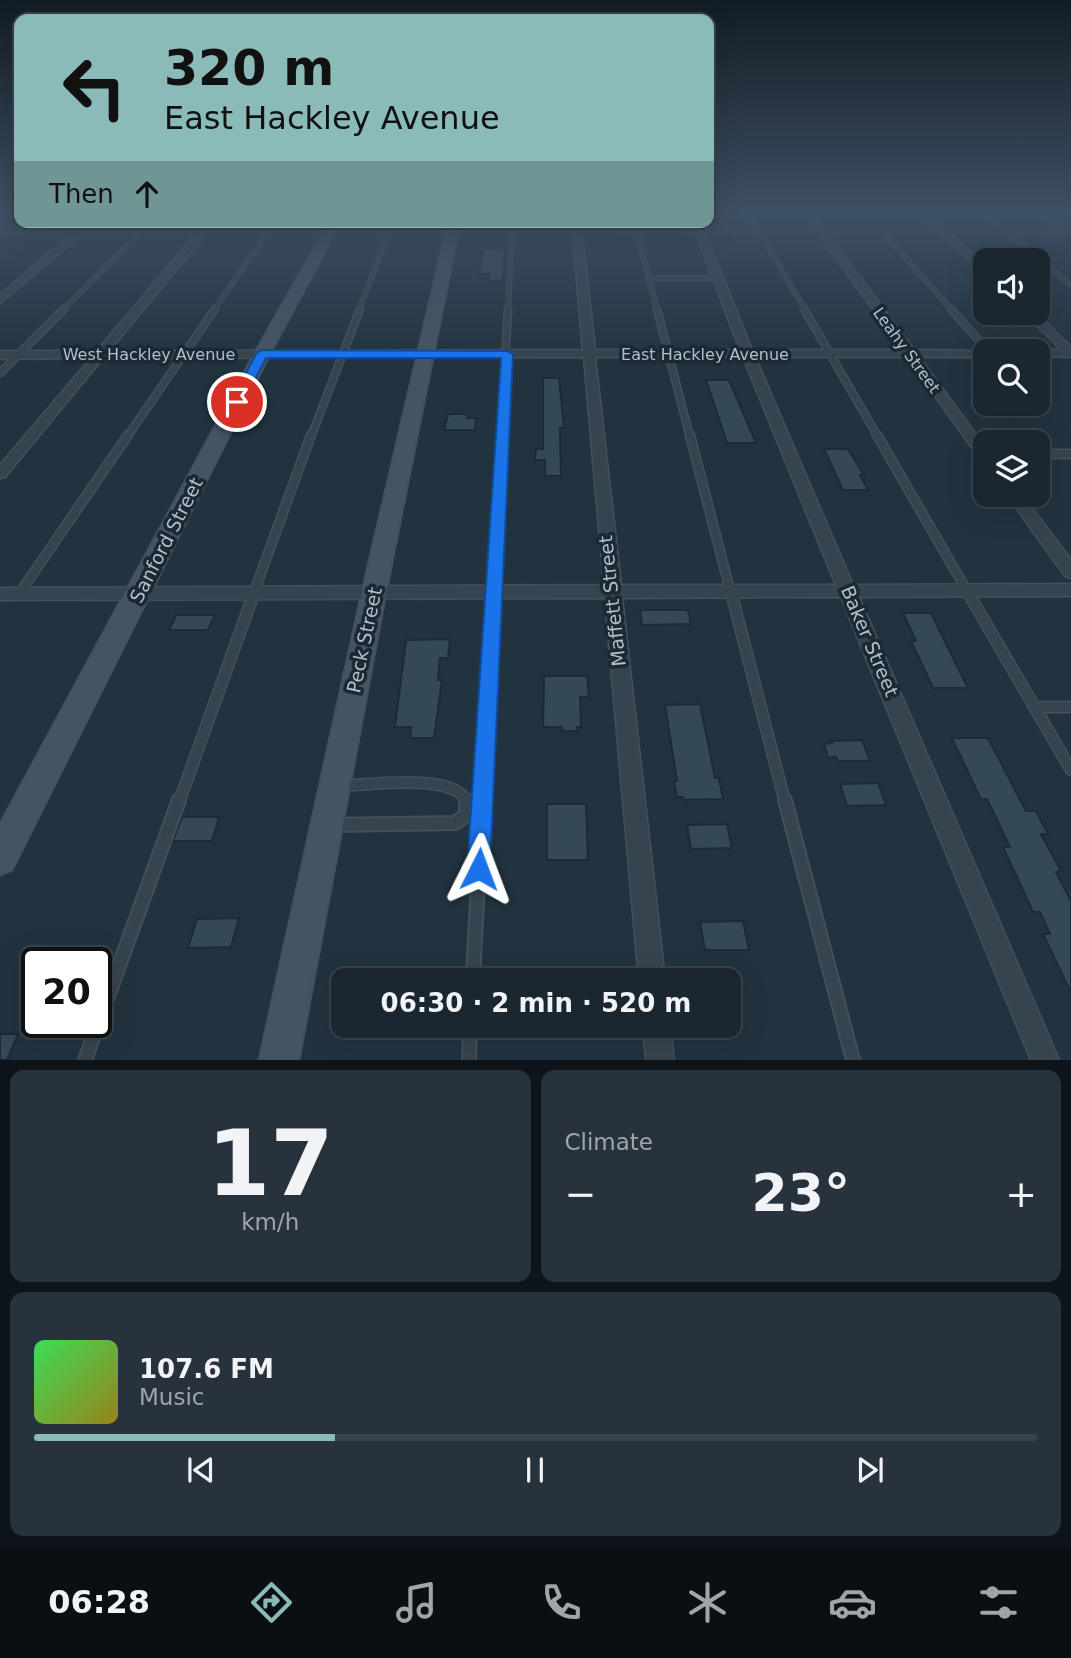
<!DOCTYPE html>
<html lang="en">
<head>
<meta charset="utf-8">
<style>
  body { margin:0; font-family:"DejaVu Sans",sans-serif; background:#27323c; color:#f1f3f6; height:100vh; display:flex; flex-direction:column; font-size:26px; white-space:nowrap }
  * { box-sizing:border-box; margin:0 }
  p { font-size:23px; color:#9fa5ab }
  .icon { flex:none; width:38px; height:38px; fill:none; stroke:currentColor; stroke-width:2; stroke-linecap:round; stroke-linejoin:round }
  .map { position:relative; height:1060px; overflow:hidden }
  .panel { display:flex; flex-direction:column; gap:10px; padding:10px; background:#0e151a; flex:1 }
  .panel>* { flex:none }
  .hud { position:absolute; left:14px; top:14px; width:700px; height:214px; border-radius:14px; box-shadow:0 7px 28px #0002,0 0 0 2px #38434c; background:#8bbbb9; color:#111; overflow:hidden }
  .controls { position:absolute; left:973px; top:248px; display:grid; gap:14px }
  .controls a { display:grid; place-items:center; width:77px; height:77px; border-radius:14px; background:#1a2630; box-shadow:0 7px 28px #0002,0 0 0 2px #38434c; font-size:35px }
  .speed { position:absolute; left:21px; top:947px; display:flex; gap:14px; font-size:35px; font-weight:700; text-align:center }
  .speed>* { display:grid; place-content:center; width:91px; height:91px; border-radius:50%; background:#1a2630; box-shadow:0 7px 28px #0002,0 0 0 2px #38434c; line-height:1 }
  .speed .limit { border:4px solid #111; border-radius:10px; background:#fff; color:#111 }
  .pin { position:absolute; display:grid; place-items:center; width:60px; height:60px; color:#fff; margin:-30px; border:4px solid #fff; border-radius:50%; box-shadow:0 2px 7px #0007 }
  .me { position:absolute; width:77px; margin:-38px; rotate:3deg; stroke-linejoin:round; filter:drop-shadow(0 0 5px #0008) }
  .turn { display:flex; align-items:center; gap:24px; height:147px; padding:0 35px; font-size:32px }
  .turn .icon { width:91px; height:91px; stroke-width:2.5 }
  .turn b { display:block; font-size:49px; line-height:60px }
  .then { display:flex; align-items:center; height:66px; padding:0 35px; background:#0003; gap:14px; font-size:26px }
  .big { font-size:52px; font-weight:600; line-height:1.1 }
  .panel .card { flex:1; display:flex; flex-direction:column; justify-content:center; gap:10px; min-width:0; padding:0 24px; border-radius:14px; background:#27323c }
  .panel .dial { align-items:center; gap:0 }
  .dial b { font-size:91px; line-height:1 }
  .song { display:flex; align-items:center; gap:21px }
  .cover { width:84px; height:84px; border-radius:10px; background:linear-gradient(135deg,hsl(130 70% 55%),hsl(50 70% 35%)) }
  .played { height:7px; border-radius:4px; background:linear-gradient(90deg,#8bbbb9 30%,#38434c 30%) }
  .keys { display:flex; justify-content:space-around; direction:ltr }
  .heat { display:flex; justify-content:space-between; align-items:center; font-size:38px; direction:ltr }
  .panel .tiles { flex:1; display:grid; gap:10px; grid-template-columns:1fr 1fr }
  .card:last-child { grid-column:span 2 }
  .trip { position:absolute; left:331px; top:968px; width:410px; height:70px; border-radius:14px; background:#1a2630; box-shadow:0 7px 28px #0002,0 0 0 2px #38434c; font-weight:600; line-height:70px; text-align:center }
  .menu { display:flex; height:112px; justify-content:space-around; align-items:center; background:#0a0f13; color:#9fa5ab }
  .menu .icon { width:49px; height:49px }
  .menu .current { color:#8bbbb9 }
  .menu b { font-size:32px; color:#f1f3f6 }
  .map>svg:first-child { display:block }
  .building { fill:#344856; stroke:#1d2b36; stroke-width:2 }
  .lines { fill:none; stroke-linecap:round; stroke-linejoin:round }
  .lane-far4-casing { stroke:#42505b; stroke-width:6 }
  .lane-far3-casing { stroke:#42505b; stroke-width:9 }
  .lane-far2-casing { stroke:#42505b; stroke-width:11 }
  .lane-far1-casing { stroke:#42505b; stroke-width:13 }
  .lane-casing { stroke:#42505b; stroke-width:16 }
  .street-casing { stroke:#42505b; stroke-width:3 }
  .secondary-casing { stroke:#42505b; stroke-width:3 }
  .lane-far4 { stroke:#36444f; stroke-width:4.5 }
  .lane-far3 { stroke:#36444f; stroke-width:6 }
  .lane-far2 { stroke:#36444f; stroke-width:8 }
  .lane-far1 { stroke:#36444f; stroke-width:10 }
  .lane { stroke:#36444f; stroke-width:12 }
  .street { fill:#36444f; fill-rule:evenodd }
  .secondary { fill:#445463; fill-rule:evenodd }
  .route { fill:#1a73e8; stroke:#114b97; stroke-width:2 }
  .labels { text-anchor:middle; stroke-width:7; stroke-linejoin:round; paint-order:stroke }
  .far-street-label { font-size:16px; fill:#b2bfca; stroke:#1b2934 }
  .street-label { font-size:19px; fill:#b2bfca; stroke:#1b2934 }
</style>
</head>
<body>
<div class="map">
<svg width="1071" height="1060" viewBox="0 0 1071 1060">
  <rect width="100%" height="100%" fill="#223340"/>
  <path class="building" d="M483 248H505L503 281H488L489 274H479Z
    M543 378H559L564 428H560L561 476H545V460H535L536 449H543Z
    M706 380H729L756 443H727Z
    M448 414H467V418H476L475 430H444Z
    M824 449H848L864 475H860L868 490H843Z
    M640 610H688L691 624 642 625Z
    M903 613H931L968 688H933L911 641H916Z
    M176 615H215L208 630H169Z
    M450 639 448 658H440L438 680H442L434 738H410L411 727H395L406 640Z
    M544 676H587L589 697H580L581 727H577L578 731H562V727H543Z
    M700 704 715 778H719L723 799 684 800 683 797H677L674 781H677L665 705Z
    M952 738H988L1026 811H1036L1048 834H1041L1061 871 1056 872 1071 901V993L1043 934H1050L1040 912H1033L1003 847H1010L987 799 981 800Z
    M862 740 870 761H838L836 757 828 758 824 744 832 743 831 741Z
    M878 783 886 805 847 806 840 784Z
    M547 804H586L588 860H547Z
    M182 817H219L212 841H173Z
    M727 824 732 848 691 849 687 825Z
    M239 918 231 947 188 948 197 919Z
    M743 921 749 950H705L700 922Z
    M0 1034H18L7 1060H0Z"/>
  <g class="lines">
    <defs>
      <path id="lane-far4" d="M747 210 805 310
        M980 210 1071 285
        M634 222 657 310
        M881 230 952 310
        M19 231 31 222
        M648 278H718
        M63 310 151 222
        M214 310 268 232
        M359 310 393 222
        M508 310 512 232"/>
      <path id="lane-far3" d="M657 309 690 437
        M804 309 878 437
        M951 309 989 352
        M0 373 64 309
        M127 437 215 309
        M311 437 360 309
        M501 437 508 309"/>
      <path id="lane-far2" d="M690 435 732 598
        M877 435 971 598
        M1038 454H1071
        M19 594 128 435
        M252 598 311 435
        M493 598 501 435"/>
      <path id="lane-far1" d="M732 596 785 802
        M970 596 1071 770
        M1034 707H1071
        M341 786C368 785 456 772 467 802
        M179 802 253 596
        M482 802 493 596"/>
      <path id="lane" d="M785 800 853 1060
        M335 825 455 823 466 815V800
        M473 980 482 800
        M85 1060 179 800
        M469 1060 470 1026"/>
      <path id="street" d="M802 210H810L823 228H934L917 210H926L945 228 1057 227 1035 210H1044L1071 227V233L1068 234 950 233 985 266V274L940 233H827L914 350 989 351 985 352V357H919L985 447V460L980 459 907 357H755L853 585 1071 584V596L859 597 1059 1060H1031L841 597 622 598 665 980H639L605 598 0 600V588L604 585 584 357 103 358 5 477 0 478V465L91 358 0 359V351H97L196 234 81 235 0 303V295L70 235H0V229H76L83 225 87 229 572 228V222H580L581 228H694L693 225 697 222 703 228H814ZM696 233 740 350H595L582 234ZM705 233H818L902 350H752ZM206 234H573L583 350 109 351ZM595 357H743L836 585H621Z
        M1024 313H1036L1071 347V357L1038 356V352L1034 351 1061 349Z
        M1007 495H1022L1071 560V578L1065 576Z
        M643 1026H670L674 1060H646Z"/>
      <path id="secondary" d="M329 222H341L270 354 12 870 0 875V824L254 354Z
        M448 222H460L386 592 299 1060H259L362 592Z"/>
    </defs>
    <use href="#lane-far4" class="lane-far4-casing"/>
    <use href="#lane-far3" class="lane-far3-casing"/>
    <use href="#lane-far2" class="lane-far2-casing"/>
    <use href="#lane-far1" class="lane-far1-casing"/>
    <use href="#lane" class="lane-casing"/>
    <use href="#street" class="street-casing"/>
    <use href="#secondary" class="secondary-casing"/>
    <use href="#lane-far4" class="lane-far4"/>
    <use href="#lane-far3" class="lane-far3"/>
    <use href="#lane-far2" class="lane-far2"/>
    <use href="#lane-far1" class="lane-far1"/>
    <use href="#lane" class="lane"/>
    <use href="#street" class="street"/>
    <use href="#secondary" class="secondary"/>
  </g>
  <linearGradient id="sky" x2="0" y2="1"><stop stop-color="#131c23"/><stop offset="0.59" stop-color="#3e5064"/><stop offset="1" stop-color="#3e5064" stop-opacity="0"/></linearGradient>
  <rect width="1071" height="358" fill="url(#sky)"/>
  <path class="route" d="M507 351 513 354 490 869 487 877 479 881 470 877 467 869 501 358H266L242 405H233L231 402 256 354 262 350Z"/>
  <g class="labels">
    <g class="far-street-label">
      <text transform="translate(907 350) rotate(54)" y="6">Leahy Street</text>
      <text x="149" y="360">West Hackley Avenue</text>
      <text x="705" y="360">East Hackley Avenue</text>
    </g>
    <g class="street-label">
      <text transform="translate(166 540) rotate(-63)" y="7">Sanford Street</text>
      <text transform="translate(612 601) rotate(-96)" y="7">Maffett Street</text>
      <text transform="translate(364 640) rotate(-78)" y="7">Peck Street</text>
      <text transform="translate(870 641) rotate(67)" y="7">Baker Street</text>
    </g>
  </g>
</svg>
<div class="controls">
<a><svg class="icon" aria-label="sound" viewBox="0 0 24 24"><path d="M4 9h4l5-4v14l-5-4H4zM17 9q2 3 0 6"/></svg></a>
<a><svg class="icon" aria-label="search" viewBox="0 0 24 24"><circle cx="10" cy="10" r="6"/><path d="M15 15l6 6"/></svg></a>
<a><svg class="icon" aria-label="layers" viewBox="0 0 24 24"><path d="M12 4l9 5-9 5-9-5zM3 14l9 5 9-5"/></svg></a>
</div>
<div class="speed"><div class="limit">20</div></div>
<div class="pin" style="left:237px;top:402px;background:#d93025"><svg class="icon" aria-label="arrive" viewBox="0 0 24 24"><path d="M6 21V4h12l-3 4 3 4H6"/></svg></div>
<svg class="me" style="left:479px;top:869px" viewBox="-20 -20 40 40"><path d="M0-17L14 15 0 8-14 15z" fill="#1a73e8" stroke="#fff" stroke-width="4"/></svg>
<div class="trip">06:30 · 2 min · 520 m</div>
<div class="hud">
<div class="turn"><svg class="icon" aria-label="left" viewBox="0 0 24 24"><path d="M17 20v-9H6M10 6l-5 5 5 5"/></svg><div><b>320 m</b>East Hackley Avenue</div></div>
<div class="then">Then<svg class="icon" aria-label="ahead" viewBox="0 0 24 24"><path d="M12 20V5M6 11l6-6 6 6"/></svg></div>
</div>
</div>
<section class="panel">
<div class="tiles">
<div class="card dial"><b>17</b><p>km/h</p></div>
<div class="card"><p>Climate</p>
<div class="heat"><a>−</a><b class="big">23°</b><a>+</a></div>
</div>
<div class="card">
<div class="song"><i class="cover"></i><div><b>107.6 FM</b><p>Music</p></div></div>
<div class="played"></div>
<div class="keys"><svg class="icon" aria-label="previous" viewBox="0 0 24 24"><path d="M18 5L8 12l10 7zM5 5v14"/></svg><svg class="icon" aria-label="pause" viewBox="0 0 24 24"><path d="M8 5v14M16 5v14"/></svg><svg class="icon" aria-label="next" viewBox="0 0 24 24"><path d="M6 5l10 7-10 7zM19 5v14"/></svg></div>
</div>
</div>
</section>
<nav class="menu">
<b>06:28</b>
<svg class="icon current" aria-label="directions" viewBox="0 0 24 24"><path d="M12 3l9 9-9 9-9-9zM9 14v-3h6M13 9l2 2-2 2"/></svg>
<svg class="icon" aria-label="music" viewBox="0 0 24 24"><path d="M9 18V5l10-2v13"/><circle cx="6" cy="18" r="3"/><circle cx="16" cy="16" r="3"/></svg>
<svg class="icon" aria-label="phone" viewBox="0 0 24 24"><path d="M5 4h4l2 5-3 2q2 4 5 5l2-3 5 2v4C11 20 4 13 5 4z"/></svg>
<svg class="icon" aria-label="climate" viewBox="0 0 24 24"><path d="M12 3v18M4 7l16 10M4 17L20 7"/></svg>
<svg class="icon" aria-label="car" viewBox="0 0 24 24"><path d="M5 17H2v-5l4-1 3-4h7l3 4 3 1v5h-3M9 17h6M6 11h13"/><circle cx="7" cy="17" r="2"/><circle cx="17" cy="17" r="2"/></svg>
<svg class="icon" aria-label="filters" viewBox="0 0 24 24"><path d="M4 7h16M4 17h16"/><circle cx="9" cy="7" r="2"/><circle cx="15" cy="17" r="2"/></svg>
</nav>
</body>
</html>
